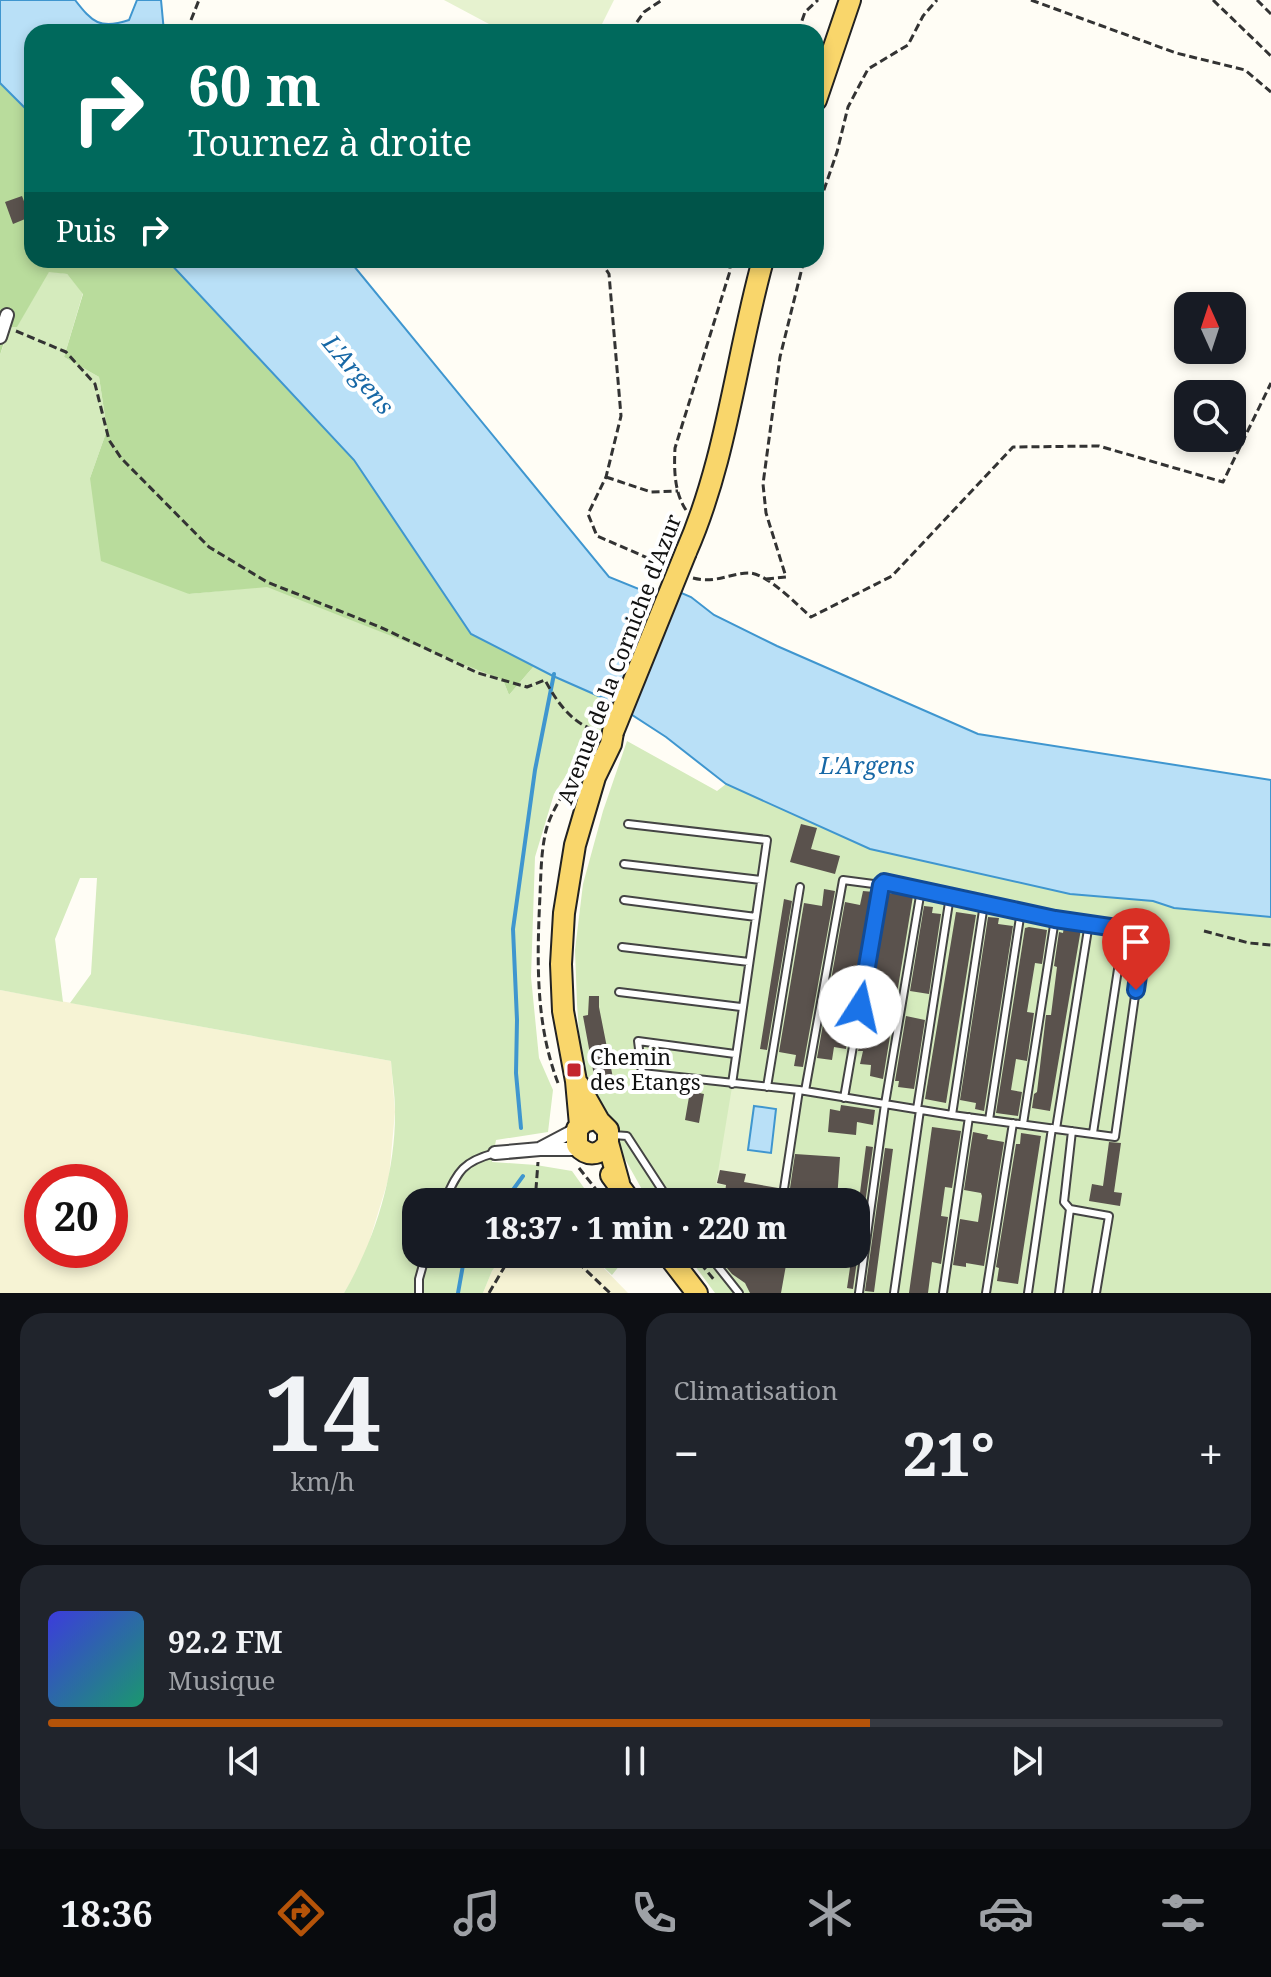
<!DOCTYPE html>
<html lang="fr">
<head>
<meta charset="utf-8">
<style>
  body { margin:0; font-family:"Noto Serif",serif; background:#20242c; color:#f1f3f6; height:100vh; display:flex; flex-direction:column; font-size:30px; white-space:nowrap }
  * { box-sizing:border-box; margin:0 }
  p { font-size:26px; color:#9ea1a6 }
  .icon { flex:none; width:44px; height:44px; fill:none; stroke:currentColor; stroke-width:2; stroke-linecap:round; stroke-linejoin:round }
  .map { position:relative; height:1293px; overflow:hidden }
  .panel { display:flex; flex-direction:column; gap:20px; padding:20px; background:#0d0f14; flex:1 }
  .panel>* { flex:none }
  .top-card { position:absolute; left:24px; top:24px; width:800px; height:244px; border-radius:24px; box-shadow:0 4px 12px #0003; background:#00695c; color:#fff; overflow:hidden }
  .needle { width:52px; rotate:357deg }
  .fabs { position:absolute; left:1174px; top:292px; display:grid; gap:16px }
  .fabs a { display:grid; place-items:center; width:72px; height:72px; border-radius:16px; background:#171b24; box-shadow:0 4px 12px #0003; font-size:40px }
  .speed { position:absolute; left:24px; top:1164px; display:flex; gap:16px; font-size:40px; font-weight:700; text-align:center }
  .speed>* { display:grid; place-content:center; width:104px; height:104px; border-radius:50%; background:#171b24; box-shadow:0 4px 12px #0003; line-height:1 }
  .speed .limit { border:12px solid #d22; background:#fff; color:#111 }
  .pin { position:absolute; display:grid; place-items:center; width:68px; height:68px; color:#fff; margin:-82px -34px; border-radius:50% 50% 50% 0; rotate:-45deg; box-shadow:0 0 8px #0007 }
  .pin .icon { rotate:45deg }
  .me { position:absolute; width:88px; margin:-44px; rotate:10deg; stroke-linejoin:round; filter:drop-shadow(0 0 6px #0008) }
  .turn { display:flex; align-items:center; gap:28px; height:168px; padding:0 32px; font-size:36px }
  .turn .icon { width:104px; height:104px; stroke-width:2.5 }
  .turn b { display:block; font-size:56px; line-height:68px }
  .then { display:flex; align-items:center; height:76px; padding:0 32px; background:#0003; gap:16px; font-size:30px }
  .big { font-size:60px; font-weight:800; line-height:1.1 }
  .panel .tile { flex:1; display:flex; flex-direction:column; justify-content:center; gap:12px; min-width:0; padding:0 28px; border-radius:24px; background:#20242c }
  .panel .dial { align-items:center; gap:0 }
  .dial b { font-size:104px; line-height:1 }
  .song { display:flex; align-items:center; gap:24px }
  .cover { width:96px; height:96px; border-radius:12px; background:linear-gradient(135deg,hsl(240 70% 55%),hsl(160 70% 35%)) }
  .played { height:8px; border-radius:4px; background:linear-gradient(90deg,#b45309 70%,#363941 70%) }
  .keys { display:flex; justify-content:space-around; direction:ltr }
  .heat { display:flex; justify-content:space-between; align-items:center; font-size:44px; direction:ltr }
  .panel .tiles { flex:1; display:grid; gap:20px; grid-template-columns:1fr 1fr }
  .tile:last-child { grid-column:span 2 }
  .trip { position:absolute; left:402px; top:1188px; width:468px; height:80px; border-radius:24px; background:#171b24; box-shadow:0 4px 12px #0003; font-weight:800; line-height:80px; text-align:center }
  .dock { display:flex; height:128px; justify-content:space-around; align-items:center; background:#090b0e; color:#9ea1a6 }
  .dock .icon { width:56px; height:56px }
  .dock .current { color:#b45309 }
  .dock b { font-size:36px; color:#f1f3f6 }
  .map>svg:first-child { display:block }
  .farmland { fill:#f6f3d4; fill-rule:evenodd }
  .green { fill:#d5ebbd }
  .forest { fill:#b9dc9c }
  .pitch { fill:#e6f2cf }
  .water { fill:#b9e0f7; stroke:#3f96cf; stroke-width:2 }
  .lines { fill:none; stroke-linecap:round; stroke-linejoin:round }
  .stream { stroke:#3f96cf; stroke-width:4 }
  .building { fill:#5a524d }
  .service-casing { stroke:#444; stroke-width:10 }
  .minor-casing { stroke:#444; stroke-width:16 }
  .primary-casing { stroke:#222; stroke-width:24 }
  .path { stroke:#333; stroke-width:3; stroke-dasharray:8 4; stroke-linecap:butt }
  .service { stroke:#fff; stroke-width:6 }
  .minor { stroke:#fff; stroke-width:12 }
  .primary { stroke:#f9d66b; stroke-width:20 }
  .primary-bridge-casing { stroke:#222; stroke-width:24; stroke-linecap:butt }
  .primary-bridge { stroke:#f9d66b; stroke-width:20 }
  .route-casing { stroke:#114b97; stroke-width:20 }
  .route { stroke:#1a73e8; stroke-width:14 }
  .poi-dot { fill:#c4262e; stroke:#fff; stroke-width:3 }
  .labels { text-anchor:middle; stroke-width:8; stroke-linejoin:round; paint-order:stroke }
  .street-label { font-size:22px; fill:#111; stroke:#fff }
  .poi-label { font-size:22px; fill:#111; stroke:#fff; text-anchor:start }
  .water-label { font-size:24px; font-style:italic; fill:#1768a6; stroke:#fff }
</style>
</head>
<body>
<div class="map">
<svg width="1271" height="1293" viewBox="0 0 1271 1293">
  <rect width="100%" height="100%" fill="#fffdf5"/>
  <path class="farmland" d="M0 990 391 1061 395 1112 389 1177 364 1259 344 1293H0ZM42 1182H110V1250H42Z
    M504 1254H590L628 1293H483L492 1271Z"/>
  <path class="green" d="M49 271 67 274 83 293 64 357 99 377 107 430 90 478 189 594 267 586 503 680 509 695 534 666 612 702 600 736 569 771 554 794 535 857 531 977 539 1058 553 1090 548 1132 496 1140 492 1162 536 1165 572 1171 594 1202H416V1254H504L492 1271 483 1293H344C375 1240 396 1173 395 1110 395 1094 392 1077 391 1061L70 1003 91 974 97 878H80L55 939 63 1002 0 990V355L10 327 17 326Z
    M627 741 717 791 726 784 870 849 1070 894 1153 901 1175 908 1271 917V1293H715L686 1254H856V1202H649L611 1134 588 1082 580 1046 577 1004 575 950 583 884 603 811Z
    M590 1254H628V1255L612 1275Z"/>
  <path class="forest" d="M0 83 32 115V260H167L354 460 471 634 534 666 509 695 503 680 267 587 189 594 101 561 90 478 107 430 99 377 64 357 83 294 67 274 49 272 17 327H9L0 355Z"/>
  <path class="pitch" d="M444 0H614L598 32H504Z
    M732 1087 795 1095 780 1195 716 1184Z"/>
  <path class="water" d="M0 0H75C92 22 100 30 129 20L137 0H161L164 32H32V115L0 83Z
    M167 260H349L609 577 646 592 670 588 691 597 714 615 777 646 978 734 1271 780V917L1174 908 1153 901 1070 894 870 849 726 784 666 737 612 702 553 676 471 634 354 460Z
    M754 1106 776 1109 771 1153 748 1150Z"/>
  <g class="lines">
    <path class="stream" d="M521 1128 516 1073 517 1020 513 929 535 770 554 674
      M504 1202 523 1176
      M458 1293 465 1254"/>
  </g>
  <path class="building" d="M22 196 30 217 13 224 5 202Z
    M801 824 817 828 811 849 840 856 835 874 790 862Z
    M824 889 835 891 803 1067 794 1066 796 1055 779 1052 804 903 822 906Z
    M863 891 874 892 846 1049 834 1047 832 1060 817 1058 845 902 860 905Z
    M888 893 913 896 883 1079 870 1076 871 1065 860 1064 863 1051H858Z
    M784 899 792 901 767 1050 760 1049Z
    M924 906 933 907 932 913 941 914 929 994 910 991Z
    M956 912 976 915 946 1103 925 1099Z
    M988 917 999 918 998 924 1013 926 984 1111 975 1109 976 1103 960 1100Z
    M1064 926 1081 929 1050 1111 1032 1108 1034 1094 1037 1092 1046 1015H1051L1057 967 1054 966 1059 932 1063 933Z
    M1029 927 1047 930 1042 964 1035 963 1027 1012 1034 1013 1027 1061 1016 1059 1011 1090 1022 1092 1018 1116 996 1113 1025 928Z
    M589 996H599V1007L613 1078 595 1081 583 1016 588 1015Z
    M906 1016 925 1020 914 1089 898 1087 899 1081H895Z
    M690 1091 704 1094 699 1123 685 1120Z
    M841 1105 875 1110 873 1125 857 1122 856 1135 828 1132 830 1109 840 1111Z
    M932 1127 961 1131 952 1188 945 1187 941 1216 948 1217 941 1264 932 1262 928 1293H909Z
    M973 1132 988 1135 987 1139 1004 1142 984 1266 966 1263V1267L953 1265 960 1219 978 1222 982 1196 981 1193 964 1190Z
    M1021 1133 1041 1136 1018 1284 997 1281 999 1268 996 1267 1016 1144H1020Z
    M1109 1142 1121 1143 1114 1192 1122 1193 1120 1206 1089 1201 1092 1184 1103 1186Z
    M866 1146 873 1147 853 1289 847 1288 852 1254H856V1224Z
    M885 1148 893 1149 874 1292 865 1291Z
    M795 1154 840 1157 837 1200 794 1196 793 1202H788Z
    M720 1170 746 1174 744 1182 778 1188 776 1202H724L726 1185 717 1183Z
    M726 1254H788L781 1293H750L745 1283 732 1274 722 1262Z"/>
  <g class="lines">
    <defs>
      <path id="service" d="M628 824 767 840 732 1084
        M624 864 761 880
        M624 900 756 917
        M622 947 749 962
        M619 992 741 1007
        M735 1054 638 1041 642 1073 799 1090 952 1115 1115 1137 1144 932 1055 919 984 904 952 1115
        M767 1087 800 887
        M805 1091 843 880 881 885 884 882 984 904
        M844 1098 881 885
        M917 1109 950 896
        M989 1120 1021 911
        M1023 1124 1055 919
        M1056 1129 1089 923
        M1093 1133 1124 930
        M613 1135 627 1136 668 1199 689 1202
        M444 1202C458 1172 461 1162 495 1153
        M782 1202 799 1090
        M1070 1209 1109 1216 1096 1293
        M708 1254 739 1293
        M419 1293V1279L426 1254
        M859 1293 885 1104 921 890
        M894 1293 920 1110
        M943 1293 969 1117
        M986 1293 1013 1123
        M1028 1293 1052 1128
        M1059 1293 1070 1209 1064 1202 1072 1131"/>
      <path id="minor" d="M0 337 7 315
        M541 1148 577 1129
        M495 1153 540 1149H581"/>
      <path id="primary" d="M816 100 850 0
        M686 552C727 459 736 357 763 260
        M578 1084 599 1121 608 1130V1143L619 1183
        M591 1120 584 1122 577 1129V1145C587 1157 600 1156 608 1143
        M580 1125 576 1081 563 1011 561 964 564 913 575 845 595 777 611 744 613 732
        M611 1175 631 1202
        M667 1254 697 1293"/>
    </defs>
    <use href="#service" class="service-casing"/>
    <use href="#minor" class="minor-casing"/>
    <use href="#primary" class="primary-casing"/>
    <path class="path" d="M1031 0 1176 53 1245 70 1271 92
      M1213 0 1271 56
      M1257 0 1271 14
      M191 20 199 0
      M630 32 644 12 662 0
      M798 32 805 12 818 0
      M816 213 837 152 848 107 868 69 908 45 923 16 937 0
      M600 260 609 274 621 416 606 477 588 514 597 536 664 565
      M16 331 66 352 95 384 109 440 121 458 209 547 267 582 380 627 478 673 527 687 545 680C556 701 571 722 594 730L595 736
      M606 477 651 492 678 491
      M686 510C674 492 674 469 675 448L730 271V260
      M693 578C716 584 730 573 749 573 767 573 797 605 811 617L892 576 1013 447 1099 446 1223 482 1271 383
      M766 579 786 577 766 513 763 484 780 357 804 260
      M1204 931 1249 943 1271 945
      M558 1083C535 1023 537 958 540 895 541 873 541 848 547 827 553 808 566 790 577 774
      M579 1168 606 1202
      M535 1202 538 1162
      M569 1254 610 1293
      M693 1254 715 1281
      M489 1293 512 1254"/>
    <use href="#service" class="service"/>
    <use href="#minor" class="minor"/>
    <use href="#primary" class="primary"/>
    <defs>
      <path id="primary-bridge" d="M613 732 686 552"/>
    </defs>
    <use href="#primary-bridge" class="primary-bridge-casing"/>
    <use href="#primary-bridge" class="primary-bridge"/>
  </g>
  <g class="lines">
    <defs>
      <path id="route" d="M860 1007 881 885 884 882 1055 919 1144 932 1136 990"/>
    </defs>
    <use href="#route" class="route-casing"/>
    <use href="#route" class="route"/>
  </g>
  <rect class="poi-dot" x="566" y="1062" width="16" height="16" rx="4"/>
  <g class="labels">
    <g class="street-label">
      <text transform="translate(619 659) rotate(-69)" y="8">Avenue de la Corniche d'Azur</text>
    </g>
    <g class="poi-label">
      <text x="590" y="1065">Chemin<tspan x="590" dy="25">des Etangs</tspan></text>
    </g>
    <g class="water-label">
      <text transform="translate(358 375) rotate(50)" y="8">L'Argens</text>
      <text x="867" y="774">L'Argens</text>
    </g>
  </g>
</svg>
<div class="fabs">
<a><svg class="needle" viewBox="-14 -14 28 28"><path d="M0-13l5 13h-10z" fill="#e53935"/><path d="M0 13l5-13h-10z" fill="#9ea1a6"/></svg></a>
<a><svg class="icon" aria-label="search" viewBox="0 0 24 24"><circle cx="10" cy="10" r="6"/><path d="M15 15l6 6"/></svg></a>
</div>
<div class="speed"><div class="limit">20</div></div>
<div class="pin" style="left:1136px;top:990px;background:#d93025"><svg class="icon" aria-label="arrive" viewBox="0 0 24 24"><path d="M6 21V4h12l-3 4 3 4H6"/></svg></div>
<svg class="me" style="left:860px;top:1007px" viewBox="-20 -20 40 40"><circle r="19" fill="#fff"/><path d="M0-13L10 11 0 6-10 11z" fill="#1a73e8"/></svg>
<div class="trip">18:37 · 1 min · 220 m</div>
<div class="top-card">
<div class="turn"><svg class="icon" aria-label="right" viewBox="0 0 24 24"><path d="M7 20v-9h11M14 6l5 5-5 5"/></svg><div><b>60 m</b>Tournez à droite</div></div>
<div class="then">Puis<svg class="icon" aria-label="right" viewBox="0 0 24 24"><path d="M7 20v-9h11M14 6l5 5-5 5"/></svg></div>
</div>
</div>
<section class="panel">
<div class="tiles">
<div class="tile dial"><b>14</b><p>km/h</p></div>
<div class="tile"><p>Climatisation</p>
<div class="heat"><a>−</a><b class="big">21°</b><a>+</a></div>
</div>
<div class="tile">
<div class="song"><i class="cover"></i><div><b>92.2 FM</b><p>Musique</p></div></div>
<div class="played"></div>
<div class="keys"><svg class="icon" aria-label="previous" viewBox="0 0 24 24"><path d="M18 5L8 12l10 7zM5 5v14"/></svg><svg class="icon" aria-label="pause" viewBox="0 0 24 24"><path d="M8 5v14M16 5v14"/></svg><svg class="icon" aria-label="next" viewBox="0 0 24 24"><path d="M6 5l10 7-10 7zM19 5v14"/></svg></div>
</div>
</div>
</section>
<nav class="dock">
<b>18:36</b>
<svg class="icon current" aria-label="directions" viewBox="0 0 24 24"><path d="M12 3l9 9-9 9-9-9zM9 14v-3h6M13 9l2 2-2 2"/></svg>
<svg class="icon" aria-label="music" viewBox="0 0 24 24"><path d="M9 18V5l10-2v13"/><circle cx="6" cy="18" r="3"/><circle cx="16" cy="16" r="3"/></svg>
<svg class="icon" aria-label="phone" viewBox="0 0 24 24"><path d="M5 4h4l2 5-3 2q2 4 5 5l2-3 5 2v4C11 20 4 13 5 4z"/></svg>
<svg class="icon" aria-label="climate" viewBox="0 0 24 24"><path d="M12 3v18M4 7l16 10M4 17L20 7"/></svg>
<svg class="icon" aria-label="car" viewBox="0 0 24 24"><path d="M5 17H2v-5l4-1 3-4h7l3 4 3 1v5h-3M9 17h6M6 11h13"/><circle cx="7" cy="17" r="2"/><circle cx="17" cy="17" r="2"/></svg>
<svg class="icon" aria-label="filters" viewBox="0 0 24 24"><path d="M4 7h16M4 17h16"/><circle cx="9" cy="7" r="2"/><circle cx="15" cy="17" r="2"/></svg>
</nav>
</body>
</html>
